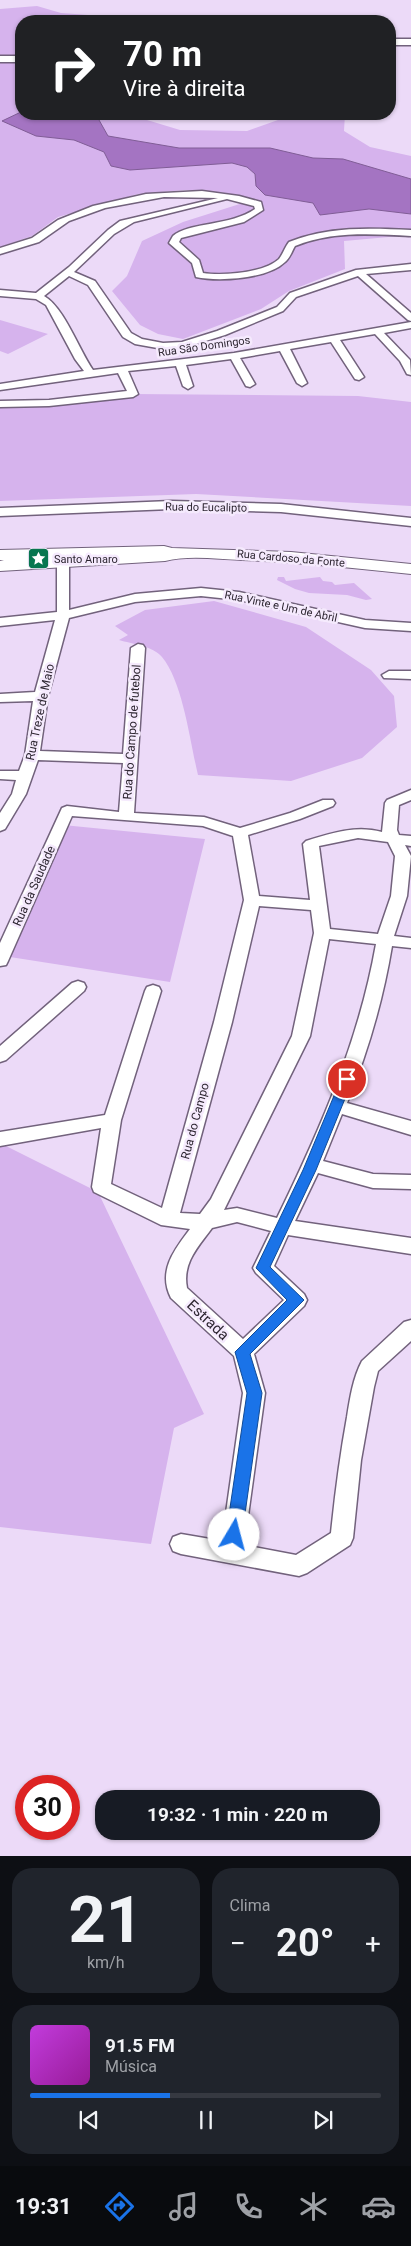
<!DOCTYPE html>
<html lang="pt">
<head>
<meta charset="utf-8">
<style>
  body { margin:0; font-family:Roboto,sans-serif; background:#20242c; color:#f1f3f6; height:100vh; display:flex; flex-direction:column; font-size:19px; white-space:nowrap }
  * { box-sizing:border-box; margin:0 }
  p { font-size:16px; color:#9ea1a6 }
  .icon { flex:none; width:28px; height:28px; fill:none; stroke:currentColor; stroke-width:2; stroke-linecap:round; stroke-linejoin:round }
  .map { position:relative; height:1856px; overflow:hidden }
  .details { display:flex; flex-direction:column; gap:12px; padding:12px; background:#0d0f14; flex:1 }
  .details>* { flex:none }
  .top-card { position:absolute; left:15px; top:15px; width:381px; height:105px; border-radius:20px; box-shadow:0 1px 4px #0004; background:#202124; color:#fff; overflow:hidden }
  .speed { position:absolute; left:15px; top:1775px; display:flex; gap:10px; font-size:25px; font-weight:700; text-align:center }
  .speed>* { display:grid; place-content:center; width:65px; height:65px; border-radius:50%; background:#171b24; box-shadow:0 1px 4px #0004; line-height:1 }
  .speed .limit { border:8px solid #d22; background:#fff; color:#111 }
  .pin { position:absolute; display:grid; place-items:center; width:42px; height:42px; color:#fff; margin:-21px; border:2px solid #fff; border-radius:50%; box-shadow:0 1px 5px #0007 }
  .me { position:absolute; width:55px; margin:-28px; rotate:8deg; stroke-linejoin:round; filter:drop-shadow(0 0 4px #0008) }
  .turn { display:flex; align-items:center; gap:18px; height:105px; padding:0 25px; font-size:22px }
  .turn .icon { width:65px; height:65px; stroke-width:2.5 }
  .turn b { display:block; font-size:35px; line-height:42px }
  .big { font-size:38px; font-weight:700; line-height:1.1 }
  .details .card { flex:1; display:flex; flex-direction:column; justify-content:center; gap:8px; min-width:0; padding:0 18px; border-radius:20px; background:#20242c }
  .details .dial { align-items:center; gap:0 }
  .dial b { font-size:65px; line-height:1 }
  .song { display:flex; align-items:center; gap:15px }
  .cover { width:60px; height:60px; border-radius:8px; background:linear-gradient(135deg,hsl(290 70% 55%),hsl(300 70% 35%)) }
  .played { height:5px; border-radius:2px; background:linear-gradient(90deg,#1a73e8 40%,#363941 40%) }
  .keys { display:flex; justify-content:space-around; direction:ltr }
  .heat { display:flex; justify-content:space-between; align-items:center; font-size:28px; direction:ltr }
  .details .tiles { flex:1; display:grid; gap:12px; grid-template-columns:1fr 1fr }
  .card:last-child { grid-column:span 2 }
  .trip { position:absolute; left:95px; top:1790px; width:285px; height:50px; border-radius:20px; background:#171b24; box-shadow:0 1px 4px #0004; font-weight:700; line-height:50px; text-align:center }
  .tabs { display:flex; height:80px; justify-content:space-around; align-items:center; background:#090b0e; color:#9ea1a6 }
  .tabs .icon { width:35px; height:35px }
  .tabs .active { color:#1a73e8 }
  .tabs b { font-size:22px; color:#f1f3f6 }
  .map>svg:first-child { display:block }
  .green { fill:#d6b3ed }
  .water { fill:#a474c2; stroke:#805d96 }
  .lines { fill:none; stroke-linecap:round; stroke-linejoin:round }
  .minor-casing { stroke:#72627c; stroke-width:3 }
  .secondary-casing { stroke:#72627c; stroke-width:2 }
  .primary-casing { stroke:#72627c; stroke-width:3 }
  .minor { fill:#fff; fill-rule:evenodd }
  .secondary { fill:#fff; fill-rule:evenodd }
  .primary { fill:#fff; fill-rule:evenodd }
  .route { fill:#1a73e8; stroke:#114b97 }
  .labels { text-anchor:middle; stroke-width:5; stroke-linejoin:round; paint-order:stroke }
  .far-street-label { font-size:11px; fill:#2d2631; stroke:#f5eafd }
  .far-poi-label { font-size:11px; fill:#2d2631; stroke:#f5eafd; text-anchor:start }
  .street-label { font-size:12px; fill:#2d2631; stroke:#f5eafd }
  .near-street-label { font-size:15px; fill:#2d2631; stroke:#f5eafd }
</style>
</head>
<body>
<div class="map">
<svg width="411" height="1856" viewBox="0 0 411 1856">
  <rect width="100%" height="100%" fill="#ecdaf8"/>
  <path class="green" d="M37 6 61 13 115 17 127 21H21V114H146L147 120 180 130 247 131 295 114H345L344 131 370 147 411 156V235L344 241 345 269 289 291 261 309 183 339 158 334 140 325 112 291 127 276 142 241 183 222 246 202 227 193 185 190 138 194 58 217 32 236 0 247V9Z
    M0 320 48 334 8 354 0 351Z
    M133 394 358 396 411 402V506L196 494 0 501V404Z
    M278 577H284L286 581 320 577 323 581 332 582 335 585 354 583 372 599 366 600 347 595 309 593 295 589 277 580Z
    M214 601 306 627 371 670 394 696 397 727 362 758 291 781 198 775C190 742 183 682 162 657 153 646 132 644 119 640L128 635 115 626 145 610Z
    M63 825 205 839 170 982 10 957Z
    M0 1143 98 1192 204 1414 174 1428 151 1544 0 1527Z"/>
  <path class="water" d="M21 112V114H98L99 120 108 136 179 148H270L313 158 343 159 411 179V214L369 209 320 215 313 203 265 195 256 186 255 174 247 167 232 163 130 170 111 166 104 152 74 140 36 136 2 121Z"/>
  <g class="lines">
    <defs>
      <path id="minor" d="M202 191 239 196 261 202 263 210 244 222 181 238 179 242 199 260 203 273C222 276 264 273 279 259 283 254 285 247 289 242 328 226 370 228 411 230V236C372 234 332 231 295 246 292 251 290 258 285 262 268 279 218 282 196 277L192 263 169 243 173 236C189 222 231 226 255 209L254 206 227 199 134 222 114 234 74 272 95 281 131 333 142 339 163 343 182 342 217 331 277 307 290 293 356 270 411 264V270L366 274 411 313V321L408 320 358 276 296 297 283 311 225 335 183 348 163 349 135 344 123 337 88 285 69 276 44 296C64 307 79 350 93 370L234 353 411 322V328L384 333 410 360 411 375 407 374 400 361 375 334 340 340 364 377 359 380 355 379 331 342 290 349 307 383 302 386 297 383 280 351 240 358 255 384 250 387 246 386 231 359 186 365 193 386 188 389 183 386 176 366 128 371 138 394 133 397 49 406 0 407V401L49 400 127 391 118 373 0 390V384L84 371 75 359 46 305 36 299 0 296V290L36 293 69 267 108 230 120 221 218 198 164 197 105 208 69 221 39 242 0 254V248L32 238 58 220 93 206 146 194Z
        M171 501 281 504 411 518V526L281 512 171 509 0 516V508Z
        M63 558 69 562V610L135 594 201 588 239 592 365 620 411 623V631L365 628 239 600 201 596 135 602 69 618 48 696 40 751 123 754 131 648 138 644 143 645 145 648 134 813 204 817 240 828 290 813 323 800H333L335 803 333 806 300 819 248 835 259 896 310 900 303 844 306 841C331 833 356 825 382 832L385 803 387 800 411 790V800L399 805 397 830 399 835 411 836V846L405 845 411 856 407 896 394 936 411 938V948L392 946C383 1000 368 1052 347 1103L411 1121V1135L342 1114 323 1161 373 1174 411 1175V1189L373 1188 318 1173 295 1221 411 1238V1254L288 1235 274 1266 304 1294 307 1300 304 1306 254 1354 265 1393 244 1545 296 1555 331 1533C335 1494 340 1455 347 1417 350 1398 353 1378 362 1361L404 1322 411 1320V1341L378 1371 374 1387 361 1460 353 1538 350 1545 307 1573 299 1576 181 1554 173 1551 170 1544 173 1537 181 1534 222 1541 243 1393 234 1356 171 1298C157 1271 175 1249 190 1229L161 1225 94 1192 92 1187 101 1128 0 1146V1132L105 1115 145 991 147 987 153 985 159 987 161 991 121 1120 111 1184 162 1208 214 1022 244 900 233 836 203 826 72 816 8 961 6 965 0 966V943L62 808 67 806 119 812 123 763 38 760 26 794 5 829 0 831V813L12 794 16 780 0 779V771H19L25 755 33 701 0 702V694L35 692 55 620 0 626V618L57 612V562ZM358 838 388 842 395 856 391 896 378 934 330 929 319 846ZM259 906 311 910 314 933 292 1036 211 1199 200 1214 180 1213 232 1022ZM329 939 376 944C359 1041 320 1130 277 1218L237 1208 224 1210 310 1036ZM237 1222 271 1231 253 1268 256 1273 284 1300 243 1339 187 1288C182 1263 198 1247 212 1228Z
        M389 671H411V679L384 678 382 675Z
        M78 981 84 983 86 987 84 991 6 1060 0 1062V1046L72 983Z"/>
      <path id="secondary" d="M164 546 172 548 291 552 411 564V574C355 568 298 562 242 560 217 559 189 555 165 561L0 571V561L4 560H0V550Z"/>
      <path id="primary" d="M390 39H411V45H390Z
        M0 56H21V62H0Z"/>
    </defs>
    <use href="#minor" class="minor-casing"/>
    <use href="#secondary" class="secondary-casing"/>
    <use href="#primary" class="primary-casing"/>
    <use href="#minor" class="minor"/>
    <use href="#secondary" class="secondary"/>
    <use href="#primary" class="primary"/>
  </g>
  <path class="route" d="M347 1075 353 1079 316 1170 270 1267 304 1300 250 1354 262 1393 242 1535 240 1540 234 1542 229 1540 226 1535 247 1393 235 1352 287 1300 256 1268 303 1170 341 1079Z"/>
  <defs>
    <symbol id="sight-square" viewBox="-11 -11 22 22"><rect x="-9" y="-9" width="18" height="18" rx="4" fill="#07764f" stroke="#f5eafd"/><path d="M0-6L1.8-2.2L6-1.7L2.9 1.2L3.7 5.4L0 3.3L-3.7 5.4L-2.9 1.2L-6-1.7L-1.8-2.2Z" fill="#fff"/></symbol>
  </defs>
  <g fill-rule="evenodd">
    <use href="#sight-square" x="26" y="546" width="25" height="25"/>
  </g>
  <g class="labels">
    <g class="far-street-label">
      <text transform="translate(204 346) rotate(-8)" y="4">Rua São Domingos</text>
      <text transform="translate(206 507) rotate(1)" y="4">Rua do Eucalipto</text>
      <text transform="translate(291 558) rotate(5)" y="4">Rua Cardoso da Fonte</text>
      <text transform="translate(281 606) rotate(12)" y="4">Rua Vinte e Um de Abril</text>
    </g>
    <g class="far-poi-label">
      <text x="54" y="563">Santo Amaro</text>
    </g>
    <g class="street-label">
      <text transform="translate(40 712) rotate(-78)" y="4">Rua Treze de Maio</text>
      <text transform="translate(132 732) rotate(-86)" y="4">Rua do Campo de futebol</text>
      <text transform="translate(34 886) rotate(-66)" y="4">Rua da Saudade</text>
      <text transform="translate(195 1121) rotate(-75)" y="4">Rua do Campo</text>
    </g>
    <g class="near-street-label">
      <text transform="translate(208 1320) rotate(43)" y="5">Estrada</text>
    </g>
  </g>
</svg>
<div class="speed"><div class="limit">30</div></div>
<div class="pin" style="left:347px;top:1079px;background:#d93025"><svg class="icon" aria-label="arrive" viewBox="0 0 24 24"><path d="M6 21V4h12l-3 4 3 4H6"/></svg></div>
<svg class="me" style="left:234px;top:1535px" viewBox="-20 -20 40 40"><circle r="19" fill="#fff"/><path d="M0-13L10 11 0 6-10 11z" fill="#1a73e8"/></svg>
<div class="trip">19:32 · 1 min · 220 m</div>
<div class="top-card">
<div class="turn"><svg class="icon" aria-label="right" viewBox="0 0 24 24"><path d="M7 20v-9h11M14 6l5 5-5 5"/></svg><div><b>70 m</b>Vire à direita</div></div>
</div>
</div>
<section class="details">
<div class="tiles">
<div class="card dial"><b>21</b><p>km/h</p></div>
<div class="card"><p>Clima</p>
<div class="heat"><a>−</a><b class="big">20°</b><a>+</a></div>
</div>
<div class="card">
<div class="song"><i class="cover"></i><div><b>91.5 FM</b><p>Música</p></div></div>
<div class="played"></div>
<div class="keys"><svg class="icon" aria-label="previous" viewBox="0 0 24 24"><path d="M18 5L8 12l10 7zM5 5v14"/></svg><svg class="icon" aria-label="pause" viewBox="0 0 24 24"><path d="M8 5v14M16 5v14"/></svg><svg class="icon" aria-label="next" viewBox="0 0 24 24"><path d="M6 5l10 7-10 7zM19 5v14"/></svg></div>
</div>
</div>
</section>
<nav class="tabs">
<b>19:31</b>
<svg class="icon active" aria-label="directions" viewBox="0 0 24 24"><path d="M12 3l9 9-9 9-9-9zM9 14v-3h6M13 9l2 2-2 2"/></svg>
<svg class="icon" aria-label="music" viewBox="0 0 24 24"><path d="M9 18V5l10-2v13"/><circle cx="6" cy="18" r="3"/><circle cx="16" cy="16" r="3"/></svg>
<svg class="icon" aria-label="phone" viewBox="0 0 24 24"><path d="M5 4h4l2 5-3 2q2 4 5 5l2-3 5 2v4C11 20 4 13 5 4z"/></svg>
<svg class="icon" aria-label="climate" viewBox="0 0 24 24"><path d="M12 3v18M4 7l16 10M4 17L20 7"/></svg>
<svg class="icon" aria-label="car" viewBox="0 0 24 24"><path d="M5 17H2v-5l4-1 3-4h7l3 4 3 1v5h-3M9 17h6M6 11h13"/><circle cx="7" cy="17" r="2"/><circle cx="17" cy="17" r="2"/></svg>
</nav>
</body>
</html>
